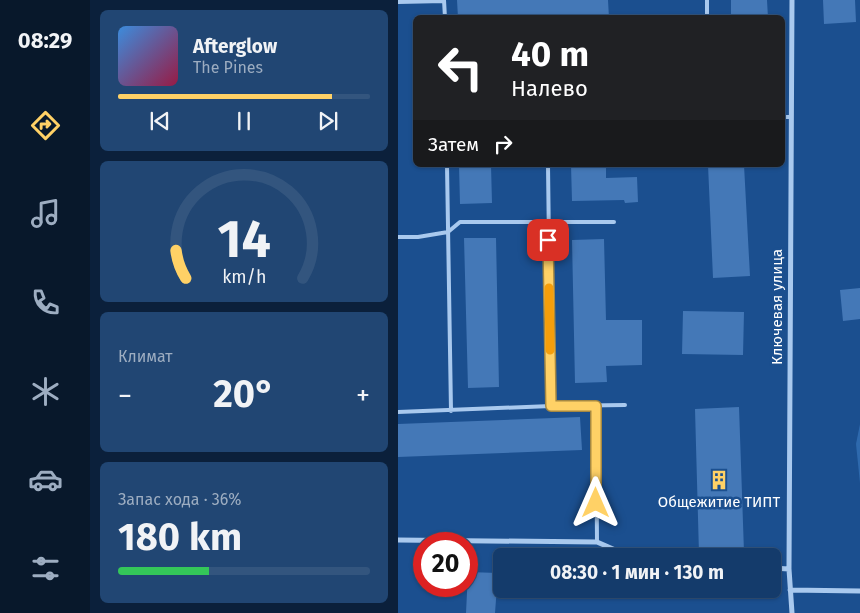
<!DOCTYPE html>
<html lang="ru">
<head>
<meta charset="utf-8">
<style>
  body { margin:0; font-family:"Fira Sans",sans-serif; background:#214673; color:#f1f3f6; height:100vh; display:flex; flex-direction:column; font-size:19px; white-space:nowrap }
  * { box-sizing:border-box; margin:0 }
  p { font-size:16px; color:#9dadc1 }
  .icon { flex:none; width:28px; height:28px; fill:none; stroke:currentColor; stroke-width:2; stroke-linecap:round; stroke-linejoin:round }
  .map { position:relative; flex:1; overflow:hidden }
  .side { display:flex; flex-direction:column; gap:10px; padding:10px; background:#0b203b; width:308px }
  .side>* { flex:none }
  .hud { position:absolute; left:15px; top:15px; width:372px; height:152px; border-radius:8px; box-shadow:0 1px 4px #0004,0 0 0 1px #33557e; background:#202124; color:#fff; overflow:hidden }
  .speed { position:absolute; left:15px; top:532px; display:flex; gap:10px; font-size:25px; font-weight:700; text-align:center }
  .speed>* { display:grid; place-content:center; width:65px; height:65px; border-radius:50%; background:#143b6b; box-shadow:0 1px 4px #0004,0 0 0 1px #33557e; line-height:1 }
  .speed .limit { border:8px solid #d22; background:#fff; color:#111 }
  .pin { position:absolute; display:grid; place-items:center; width:42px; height:42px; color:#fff; margin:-21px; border-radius:10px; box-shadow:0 2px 8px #0006 }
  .me { position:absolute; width:55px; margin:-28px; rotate:0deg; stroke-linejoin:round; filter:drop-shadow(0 0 4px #0008) }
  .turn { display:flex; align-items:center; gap:18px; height:105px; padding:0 15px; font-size:22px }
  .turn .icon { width:65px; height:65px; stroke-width:2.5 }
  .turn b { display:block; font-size:35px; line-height:42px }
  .then { display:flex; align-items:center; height:48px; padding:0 15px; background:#0003; gap:10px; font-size:19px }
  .big { font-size:38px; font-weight:700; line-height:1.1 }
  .side .tile { flex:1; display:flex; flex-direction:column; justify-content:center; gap:8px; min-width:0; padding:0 18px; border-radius:8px; background:#214673 }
  .side .dial { align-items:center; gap:0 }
  .dial svg { height:130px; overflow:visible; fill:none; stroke:#33557e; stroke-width:7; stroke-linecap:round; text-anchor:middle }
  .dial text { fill:#f1f3f6; stroke:none }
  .song { display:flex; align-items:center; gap:15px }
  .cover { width:60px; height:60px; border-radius:8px; background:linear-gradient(135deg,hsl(210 70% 55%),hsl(340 70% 35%)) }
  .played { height:5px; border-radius:2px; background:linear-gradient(90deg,#ffd166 85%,#33557e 85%) }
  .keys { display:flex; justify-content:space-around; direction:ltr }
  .heat { display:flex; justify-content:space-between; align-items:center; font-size:28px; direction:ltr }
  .charge { height:8px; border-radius:4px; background:linear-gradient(90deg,#34c759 36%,#33557e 0) }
  .trip { position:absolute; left:95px; top:548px; width:288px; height:50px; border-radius:8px; background:#143b6b; box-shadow:0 1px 4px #0004,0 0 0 1px #33557e; font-weight:700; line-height:50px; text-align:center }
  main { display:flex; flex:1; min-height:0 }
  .tabs { display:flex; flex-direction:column; width:90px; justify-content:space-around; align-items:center; background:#08182b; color:#9dadc1 }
  .tabs .icon { width:35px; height:35px }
  .tabs .on { color:#ffd166 }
  .tabs b { font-size:22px; color:#f1f3f6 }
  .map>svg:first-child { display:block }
  .green { fill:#2e69ad }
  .building { fill:#4478b7 }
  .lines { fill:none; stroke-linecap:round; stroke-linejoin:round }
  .lane { stroke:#a9c9ee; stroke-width:4 }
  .street { stroke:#a9c9ee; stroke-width:5 }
  .route-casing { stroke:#a68842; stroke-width:12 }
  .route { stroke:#ffd166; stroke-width:9 }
  .slow { stroke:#f59e0b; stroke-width:9 }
  .labels { text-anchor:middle; stroke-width:5; stroke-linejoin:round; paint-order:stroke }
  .street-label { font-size:15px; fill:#fff; stroke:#1b4f8f }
  .poi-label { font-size:15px; fill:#fff; stroke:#1b4f8f }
</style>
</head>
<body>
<main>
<nav class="tabs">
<b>08:29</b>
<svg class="icon on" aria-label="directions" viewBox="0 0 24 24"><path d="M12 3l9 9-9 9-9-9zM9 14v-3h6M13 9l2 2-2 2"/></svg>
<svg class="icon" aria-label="music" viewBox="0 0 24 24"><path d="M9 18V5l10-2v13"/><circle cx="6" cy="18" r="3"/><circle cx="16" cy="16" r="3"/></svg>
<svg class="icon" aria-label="phone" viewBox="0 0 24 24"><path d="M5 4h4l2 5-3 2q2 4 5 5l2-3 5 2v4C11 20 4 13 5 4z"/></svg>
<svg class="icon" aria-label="climate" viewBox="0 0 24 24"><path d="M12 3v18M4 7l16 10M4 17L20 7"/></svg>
<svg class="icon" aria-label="car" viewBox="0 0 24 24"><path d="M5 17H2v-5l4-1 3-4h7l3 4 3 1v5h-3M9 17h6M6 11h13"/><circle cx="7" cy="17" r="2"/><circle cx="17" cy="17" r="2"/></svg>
<svg class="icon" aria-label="filters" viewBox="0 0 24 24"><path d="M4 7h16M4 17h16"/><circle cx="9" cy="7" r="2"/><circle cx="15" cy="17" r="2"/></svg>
</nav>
<section class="side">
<div class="tile">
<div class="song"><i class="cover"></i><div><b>Afterglow</b><p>The Pines</p></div></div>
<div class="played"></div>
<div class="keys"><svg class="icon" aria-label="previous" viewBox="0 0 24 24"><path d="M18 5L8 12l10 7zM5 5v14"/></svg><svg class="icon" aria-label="pause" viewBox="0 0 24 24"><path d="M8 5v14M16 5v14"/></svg><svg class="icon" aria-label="next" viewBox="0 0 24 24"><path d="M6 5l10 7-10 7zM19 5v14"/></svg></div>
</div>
<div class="tile dial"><svg viewBox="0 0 100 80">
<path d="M14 69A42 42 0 1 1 86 69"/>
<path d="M14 69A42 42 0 0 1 8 52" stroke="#ffd166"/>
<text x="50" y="56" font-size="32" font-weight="700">14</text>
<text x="50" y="72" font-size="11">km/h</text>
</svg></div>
<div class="tile"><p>Климат</p>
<div class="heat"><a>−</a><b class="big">20°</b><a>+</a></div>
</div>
<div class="tile"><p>Запас хода · 36%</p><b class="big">180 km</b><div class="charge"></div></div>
</section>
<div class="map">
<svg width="463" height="613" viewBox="0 0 463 613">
  <rect width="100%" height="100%" fill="#1b4f8f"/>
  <path class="green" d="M462 424V483L458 444Z"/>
  <path class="building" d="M59 0H210L211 18H60Z
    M333 0H369L370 18H333Z
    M425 0H457L458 22 426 24Z
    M61 165H93L94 203 62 204Z
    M173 165H208V178L239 177 240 202 227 203 226 200 174 201Z
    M310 165H346L352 276 315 278Z
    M66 238H98L101 387 70 388Z
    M206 239 208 320H244V365L208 366 209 382 177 383 174 240Z
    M463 288V319L445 321 442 290Z
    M285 311 346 312 345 355 284 354Z
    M341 407 346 552 301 554 297 409Z
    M182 417 184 450 0 457V424Z
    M70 572 100 573 97 613H68Z"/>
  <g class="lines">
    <path class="lane" d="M46 0 47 18
      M309 0V18
      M0 2 46 1
      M385 117H392
      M49 165 53 411
      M150 165 153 406
      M0 237H20L50 232 62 222H216
      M198 406 199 542
      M0 412 153 406 227 405"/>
    <path class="street" d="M394 0 391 569 394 613
      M0 540 199 542 231 556
      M374 568 391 569
      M392 590 463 591"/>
  </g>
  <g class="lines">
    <defs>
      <path id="route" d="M150 240 153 406H198V503"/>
    </defs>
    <use href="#route" class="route-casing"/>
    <use href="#route" class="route"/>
    <path class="slow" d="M151 288 152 350"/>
  </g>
  <defs>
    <symbol id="building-bare" viewBox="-9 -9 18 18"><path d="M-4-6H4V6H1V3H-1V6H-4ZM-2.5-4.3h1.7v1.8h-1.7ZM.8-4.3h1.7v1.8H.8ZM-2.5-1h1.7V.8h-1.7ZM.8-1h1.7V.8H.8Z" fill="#ffd166" stroke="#1b4f8f" stroke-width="2.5" paint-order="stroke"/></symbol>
  </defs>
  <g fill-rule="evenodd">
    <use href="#building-bare" x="307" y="466" width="28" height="28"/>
  </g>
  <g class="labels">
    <g class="street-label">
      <text transform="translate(379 307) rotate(-90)" y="5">Ключевая улица</text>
    </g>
    <g class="poi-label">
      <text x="321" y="507">Общежитие ТИПТ</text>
    </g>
  </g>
</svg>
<div class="speed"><div class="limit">20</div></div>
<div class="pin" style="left:150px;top:240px;background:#d93025"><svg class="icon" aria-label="arrive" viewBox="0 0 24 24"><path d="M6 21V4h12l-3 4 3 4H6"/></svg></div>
<svg class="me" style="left:198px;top:503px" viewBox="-20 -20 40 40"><path d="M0-17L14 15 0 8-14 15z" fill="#ffd166" stroke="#fff" stroke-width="4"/></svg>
<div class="trip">08:30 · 1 мин · 130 m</div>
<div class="hud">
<div class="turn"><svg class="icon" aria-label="left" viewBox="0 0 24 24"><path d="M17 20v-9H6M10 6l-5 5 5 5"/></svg><div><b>40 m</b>Налево</div></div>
<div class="then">Затем<svg class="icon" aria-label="right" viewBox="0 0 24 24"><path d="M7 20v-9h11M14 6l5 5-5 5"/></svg></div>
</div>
</div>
</main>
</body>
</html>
